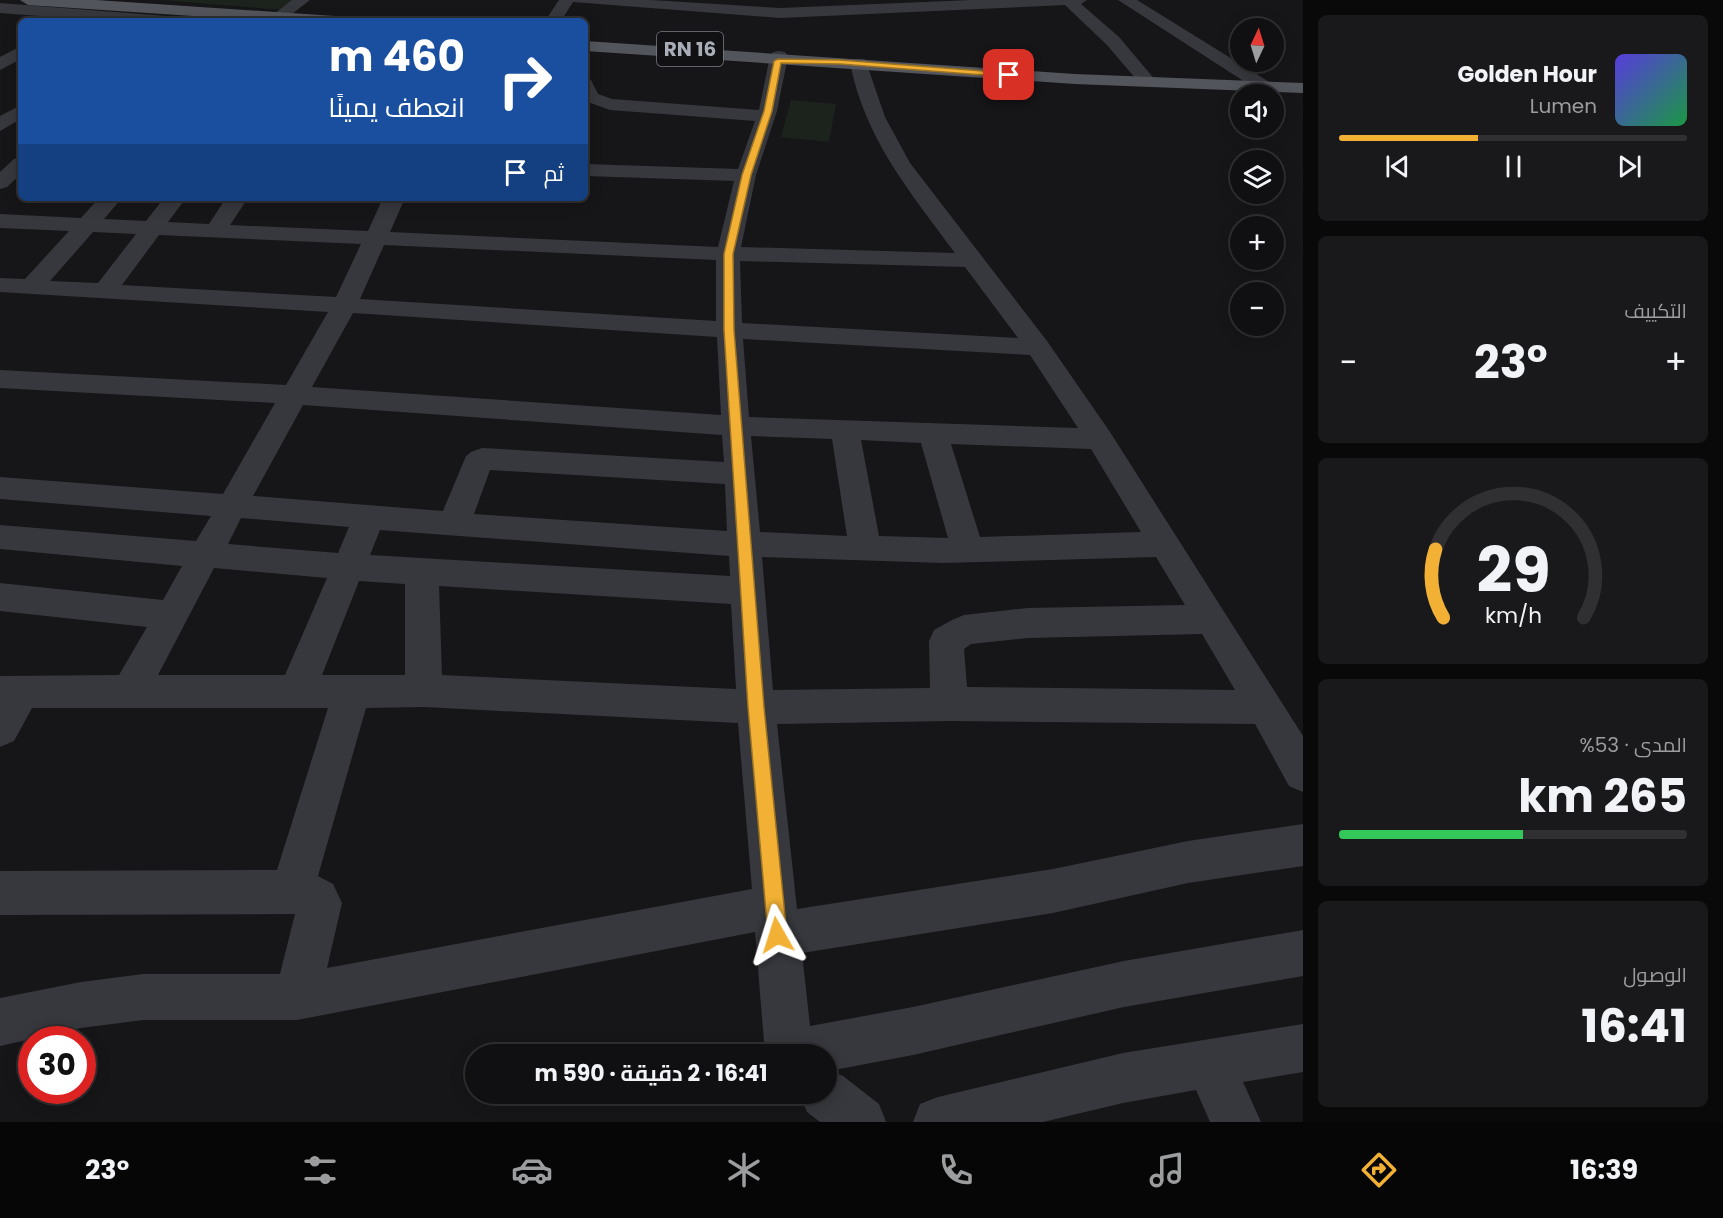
<!DOCTYPE html>
<html lang="ar">
<head>
<meta charset="utf-8">
<style>
  body { margin:0; font-family:Poppins,Cairo,sans-serif; background:#19191b; color:#f1f3f6; direction:rtl; height:100vh; display:flex; flex-direction:column; font-size:22px; white-space:nowrap }
  * { box-sizing:border-box; margin:0 }
  p { font-size:20px; color:#9c9d9f }
  .icon { flex:none; width:33px; height:33px; fill:none; stroke:currentColor; stroke-width:2; stroke-linecap:round; stroke-linejoin:round }
  .map { position:relative; flex:1; overflow:hidden; direction:ltr }
  .drawer { display:flex; flex-direction:column; gap:15px; padding:15px; background:#09090a; width:420px }
  .drawer>* { flex:none }
  .banner { position:absolute; left:18px; top:18px; width:570px; height:183px; border-radius:9px; box-shadow:0 3px 15px #0003,0 0 0 2px #303032; direction:rtl; background:#1a4fa0; color:#fff; overflow:hidden }
  .needle { width:39px; rotate:4deg }
  .buttons { position:absolute; left:1230px; top:18px; display:grid; gap:12px }
  .buttons a { display:grid; place-items:center; width:54px; height:54px; border-radius:50%; background:#101012; box-shadow:0 3px 15px #0003,0 0 0 2px #303032; font-size:30px }
  .speed { position:absolute; left:18px; top:1026px; display:flex; gap:12px; font-size:30px; font-weight:700; text-align:center }
  .speed>* { display:grid; place-content:center; width:78px; height:78px; border-radius:50%; background:#101012; box-shadow:0 3px 15px #0003,0 0 0 2px #303032; line-height:1 }
  .speed .limit { border:9px solid #d22; background:#fff; color:#111 }
  .pin { position:absolute; display:grid; place-items:center; width:51px; height:51px; color:#fff; margin:-26px; border-radius:12px; box-shadow:0 3px 9px #0006 }
  .me { position:absolute; width:66px; margin:-33px; rotate:354deg; stroke-linejoin:round; filter:drop-shadow(0 0 4px #0008) }
  .turn { display:flex; align-items:center; gap:21px; height:126px; padding:0 24px; font-size:27px }
  .turn .icon { width:78px; height:78px; stroke-width:2.5 }
  .turn b { display:block; font-size:42px; line-height:51px }
  .then { display:flex; align-items:center; height:57px; padding:0 24px; background:#0003; gap:12px; font-size:22px }
  .big { font-size:45px; font-weight:700; line-height:1.1 }
  .drawer .widget { flex:1; display:flex; flex-direction:column; justify-content:center; gap:9px; min-width:0; padding:0 21px; border-radius:9px; background:#19191b }
  .drawer .dial { align-items:center; gap:0 }
  .dial svg { height:156px; overflow:visible; fill:none; stroke:#303032; stroke-width:7; stroke-linecap:round; text-anchor:middle }
  .dial text { fill:#f1f3f6; stroke:none }
  .song { display:flex; align-items:center; gap:18px }
  .cover { width:72px; height:72px; border-radius:9px; background:linear-gradient(135deg,hsl(250 70% 55%),hsl(140 70% 35%)) }
  .played { height:6px; border-radius:3px; background:linear-gradient(90deg,#f2b134 40%,#303032 40%) }
  .keys { display:flex; justify-content:space-around; direction:ltr }
  .heat { display:flex; justify-content:space-between; align-items:center; font-size:33px; direction:ltr }
  .charge { height:9px; border-radius:4px; background:linear-gradient(90deg,#34c759 53%,#303032 0) }
  .trip { position:absolute; left:465px; top:1044px; width:372px; height:60px; border-radius:30px; background:#101012; box-shadow:0 3px 15px #0003,0 0 0 2px #303032; font-weight:700; line-height:60px; text-align:center; direction:rtl }
  .dock { display:flex; height:96px; justify-content:space-around; align-items:center; background:#060607; color:#9c9d9f }
  .dock .icon { width:42px; height:42px }
  .dock .on { color:#f2b134 }
  .dock b { font-size:27px; color:#f1f3f6 }
  main { display:flex; flex:1; min-height:0 }
  .map>svg:first-child { display:block }
  .green { fill:#1c231d }
  .lines { fill:none; stroke-linecap:round; stroke-linejoin:round }
  .minor { fill:#37383d; fill-rule:evenodd }
  .major { fill:#53555c; fill-rule:evenodd }
  .route { fill:#f2b134; stroke:#9d7322; stroke-width:1.5 }
  .labels { text-anchor:middle; stroke-width:6; stroke-linejoin:round; paint-order:stroke }
  .shield { fill:#111113; stroke:#7b7e86; stroke-width:1.5 }
  .shield-label { font-size:20px; font-weight:bold; fill:#a8adb8 }
</style>
</head>
<body>
<main>
<section class="drawer">
<div class="widget">
<div class="song"><i class="cover"></i><div><b>Golden Hour</b><p>Lumen</p></div></div>
<div class="played"></div>
<div class="keys"><svg class="icon" aria-label="previous" viewBox="0 0 24 24"><path d="M18 5L8 12l10 7zM5 5v14"/></svg><svg class="icon" aria-label="pause" viewBox="0 0 24 24"><path d="M8 5v14M16 5v14"/></svg><svg class="icon" aria-label="next" viewBox="0 0 24 24"><path d="M6 5l10 7-10 7zM19 5v14"/></svg></div>
</div>
<div class="widget"><p>التكييف</p>
<div class="heat"><a>−</a><b class="big">23°</b><a>+</a></div>
</div>
<div class="widget dial"><svg viewBox="0 0 100 80">
<path d="M14 69A42 42 0 1 1 86 69"/>
<path d="M14 69A42 42 0 0 1 10 34" stroke="#f2b134"/>
<text x="50" y="56" font-size="32" font-weight="700">29</text>
<text x="50" y="72" font-size="11">km/h</text>
</svg></div>
<div class="widget"><p>المدى · 53%</p><b class="big">265 km</b><div class="charge"></div></div>
<div class="widget"><p>الوصول</p><b class="big">16:41</b></div>
</section>
<div class="map">
<svg width="1303" height="1122" viewBox="0 0 1303 1122">
  <rect width="100%" height="100%" fill="#161618"/>
  <path class="green" d="M161 0H294L282 10Z
    M791 100 836 104 829 142 781 137Z"/>
  <g class="lines">
    <path class="minor" d="M292 0H310L283 21H265Z
      M559 0H651L780 8 972 0H1087L1081 4 1119 37 1157 82 1154 86H1142L1107 45 1065 5 780 18 573 2 561 21H545Z
      M1118 0H1137L1271 83 1274 87 1271 91H1259Z
      M0 3 166 16 174 21H105L0 13Z
      M21 46V59L0 70V57Z
      M779 51 785 52 788 56 777 111 756 175 741 247 955 253C910 192 865 139 850 63L853 59H865L885 117 910 163 1047 341 1110 432 1303 736V792L1289 786 1255 724 950 721 777 724 797 909 1053 869 1188 841 1303 824V866L1188 883 1053 913 802 953 810 1026 913 1007 1124 961 1303 930V976L1124 1007 913 1055 829 1071 843 1076 879 1104 886 1122H820L807 1112 800 1094H826V1054H765L755 932 297 1020H143L81 1028 0 1046V998L81 982 143 974H280L295 914 0 915V871L277 870 328 708H32L14 741 0 747V676L119 675 147 627 0 611V583L163 600 182 566 0 549V525L196 541 211 516 0 499V477L223 494 275 403 0 388V370L286 385 328 312 0 292V278L25 279 69 231 0 228V214L81 218 99 198H122L104 219 146 221 164 198H186L168 222 209 224 226 198H248L230 225 368 231 383 198H405L390 232 718 247 734 181 585 176V164L738 169 755 121 610 110 585 101V79L591 80 598 94 612 99 759 110 770 56 773 52ZM93 232 136 234 98 283 50 281ZM159 235 361 244 336 297 122 285ZM384 245 716 260V321L360 299ZM740 261 965 267 1018 338 742 323ZM353 313 717 337 721 415 312 387ZM743 339 1030 355 1078 428 749 417ZM303 405 722 435 724 462 482 448 471 452 466 456 443 511 253 496ZM751 436 832 439 847 536 760 532ZM861 440 921 443 948 538 879 536ZM951 444 1091 449 1141 532 980 537ZM490 470 725 484 727 531 474 514ZM241 518 349 527 338 553 228 544ZM380 530 729 556 730 576 370 555ZM762 557 943 563 1156 557 1185 605 1028 608 964 615 952 620 934 630 929 641 930 688 773 690ZM214 568 327 578 285 675H158ZM359 581 405 584V675H322ZM439 586 731 604 736 689 442 675ZM1202 634 1235 690 967 687 964 649 971 644 1028 638ZM424 707 738 723 752 889 327 968 342 903 333 884 318 876 366 708Z
      M21 105V119L0 131V116Z
      M21 157V174L7 187 0 189V172L14 159Z
      M1303 1024V1072L1243 1082 1261 1122H1210L1196 1090 1123 1103 1043 1122H913L920 1104 938 1097 1123 1053Z"/>
    <path class="major" d="M20 0H96L335 16 343 21H266L28 5Z
      M585 41 1075 74 1303 83V93L1075 84 585 51Z"/>
  </g>
  <path class="route" d="M778 59 840 60 1009 73 1013 75 1009 77 840 64 781 63 772 111 751 175 733 254 734 330 764 707 787 935 784 941 777 944 771 941 768 935 748 707 724 330V254L742 175 764 111 774 61Z"/>
  <g class="labels">
    <rect class="shield" x="657" y="32" width="66" height="34" rx="4.5"/>
    <g class="shield-label">
      <text x="690" y="56">RN 16</text>
    </g>
  </g>
</svg>
<div class="buttons">
<a><svg class="needle" viewBox="-14 -14 28 28"><path d="M0-13l5 13h-10z" fill="#e53935"/><path d="M0 13l5-13h-10z" fill="#9c9d9f"/></svg></a>
<a><svg class="icon" aria-label="sound" viewBox="0 0 24 24"><path d="M4 9h4l5-4v14l-5-4H4zM17 9q2 3 0 6"/></svg></a>
<a><svg class="icon" aria-label="layers" viewBox="0 0 24 24"><path d="M12 4l9 5-9 5-9-5zM3 14l9 5 9-5"/></svg></a>
<a>+</a>
<a>−</a>
</div>
<div class="speed"><div class="limit">30</div></div>
<div class="pin" style="left:1009px;top:75px;background:#d93025"><svg class="icon" aria-label="arrive" viewBox="0 0 24 24"><path d="M6 21V4h12l-3 4 3 4H6"/></svg></div>
<svg class="me" style="left:777px;top:935px" viewBox="-20 -20 40 40"><path d="M0-17L14 15 0 8-14 15z" fill="#f2b134" stroke="#fff" stroke-width="4"/></svg>
<div class="trip">16:41 · 2 دقيقة · 590 m</div>
<div class="banner">
<div class="turn"><svg class="icon" aria-label="right" viewBox="0 0 24 24"><path d="M7 20v-9h11M14 6l5 5-5 5"/></svg><div><b>460 m</b>انعطف يمينًا</div></div>
<div class="then">ثم<svg class="icon" aria-label="arrive" viewBox="0 0 24 24"><path d="M6 21V4h12l-3 4 3 4H6"/></svg></div>
</div>
</div>
</main>
<nav class="dock">
<b>16:39</b>
<svg class="icon on" aria-label="directions" viewBox="0 0 24 24"><path d="M12 3l9 9-9 9-9-9zM9 14v-3h6M13 9l2 2-2 2"/></svg>
<svg class="icon" aria-label="music" viewBox="0 0 24 24"><path d="M9 18V5l10-2v13"/><circle cx="6" cy="18" r="3"/><circle cx="16" cy="16" r="3"/></svg>
<svg class="icon" aria-label="phone" viewBox="0 0 24 24"><path d="M5 4h4l2 5-3 2q2 4 5 5l2-3 5 2v4C11 20 4 13 5 4z"/></svg>
<svg class="icon" aria-label="climate" viewBox="0 0 24 24"><path d="M12 3v18M4 7l16 10M4 17L20 7"/></svg>
<svg class="icon" aria-label="car" viewBox="0 0 24 24"><path d="M5 17H2v-5l4-1 3-4h7l3 4 3 1v5h-3M9 17h6M6 11h13"/><circle cx="7" cy="17" r="2"/><circle cx="17" cy="17" r="2"/></svg>
<svg class="icon" aria-label="filters" viewBox="0 0 24 24"><path d="M4 7h16M4 17h16"/><circle cx="9" cy="7" r="2"/><circle cx="15" cy="17" r="2"/></svg>
<b>23°</b>
</nav>
</body>
</html>
